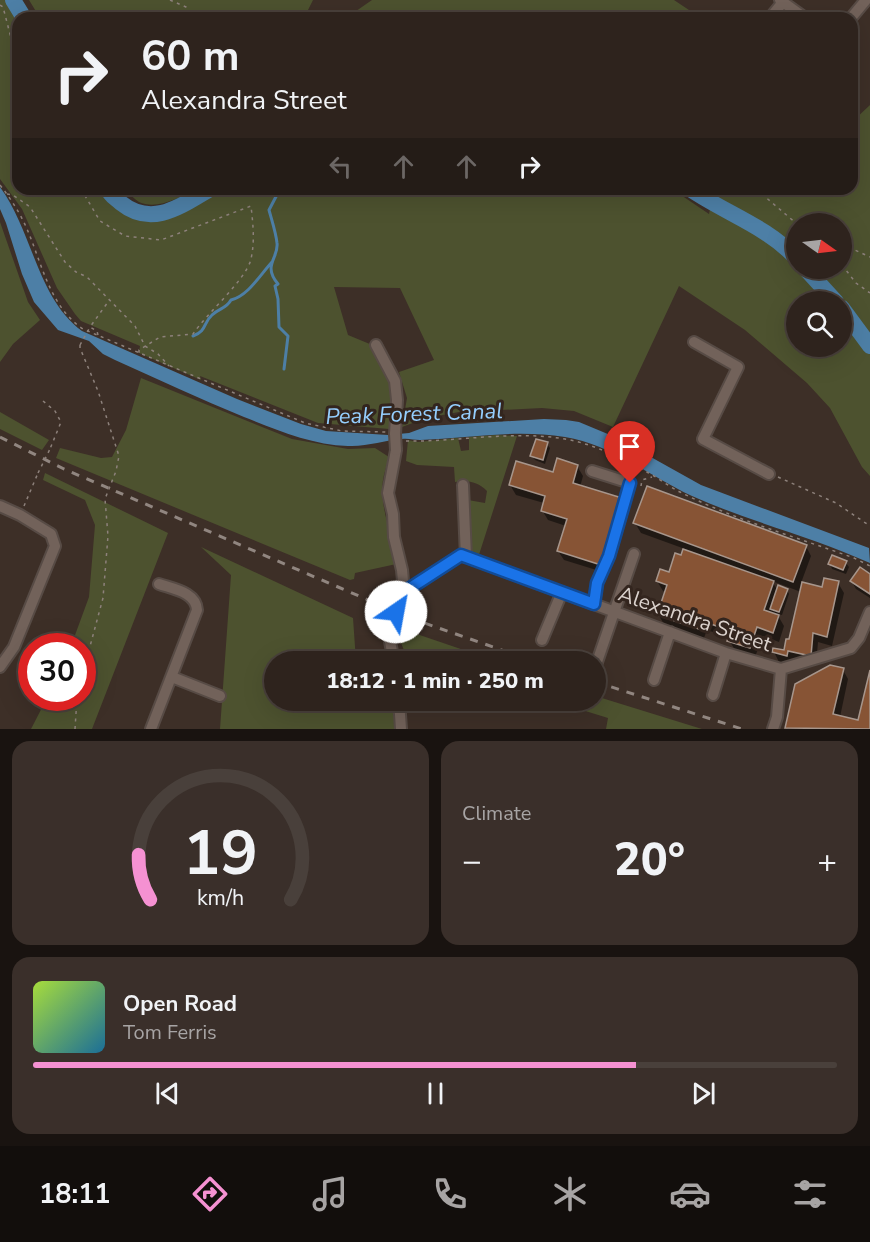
<!DOCTYPE html>
<html lang="en">
<head>
<meta charset="utf-8">
<style>
  body { margin:0; font-family:"Nunito Sans",sans-serif; background:#3a2f2a; color:#f1f3f6; height:100vh; display:flex; flex-direction:column; font-size:22px; white-space:nowrap }
  * { box-sizing:border-box; margin:0 }
  p { font-size:20px; color:#a7a4a4 }
  .icon { flex:none; width:33px; height:33px; fill:none; stroke:currentColor; stroke-width:2; stroke-linecap:round; stroke-linejoin:round }
  .map { position:relative; height:729px; overflow:hidden }
  .sheet { display:flex; flex-direction:column; gap:12px; padding:12px; background:#191310; flex:1 }
  .sheet>* { flex:none }
  .hud { position:absolute; left:12px; top:12px; width:846px; height:183px; border-radius:18px; box-shadow:0 6px 24px #0002,0 0 0 2px #49403b; background:#2e231d; color:#f1f3f6; overflow:hidden }
  .needle { width:39px; rotate:104deg }
  .fabs { position:absolute; left:786px; top:213px; display:grid; gap:12px }
  .fabs a { display:grid; place-items:center; width:66px; height:66px; border-radius:50%; background:#2e231d; box-shadow:0 6px 24px #0002,0 0 0 2px #49403b; font-size:30px }
  .speed { position:absolute; left:18px; top:633px; display:flex; gap:12px; font-size:30px; font-weight:700; text-align:center }
  .speed>* { display:grid; place-content:center; width:78px; height:78px; border-radius:50%; background:#2e231d; box-shadow:0 6px 24px #0002,0 0 0 2px #49403b; line-height:1 }
  .speed .limit { border:9px solid #d22; background:#fff; color:#111 }
  .pin { position:absolute; display:grid; place-items:center; width:51px; height:51px; color:#fff; margin:-62px -26px; border-radius:50% 50% 50% 0; rotate:-45deg; box-shadow:0 0 6px #0007 }
  .pin .icon { rotate:45deg }
  .me { position:absolute; width:66px; margin:-33px; rotate:33deg; stroke-linejoin:round; filter:drop-shadow(0 0 4px #0008) }
  .turn { display:flex; align-items:center; gap:21px; height:126px; padding:0 30px; font-size:27px }
  .turn .icon { width:78px; height:78px; stroke-width:2.5 }
  .turn b { display:block; font-size:42px; line-height:51px }
  .lanes { display:flex; align-items:center; height:57px; padding:0 30px; background:#0003; justify-content:center; gap:30px; direction:ltr }
  .lanes .off { opacity:.35 }
  .big { font-size:45px; font-weight:800; line-height:1.1 }
  .sheet .card { flex:1; display:flex; flex-direction:column; justify-content:center; gap:9px; min-width:0; padding:0 21px; border-radius:18px; background:#3a2f2a }
  .sheet .dial { align-items:center; gap:0 }
  .dial svg { height:156px; overflow:visible; fill:none; stroke:#49403b; stroke-width:7; stroke-linecap:round; text-anchor:middle }
  .dial text { fill:#f1f3f6; stroke:none }
  .song { display:flex; align-items:center; gap:18px }
  .cover { width:72px; height:72px; border-radius:9px; background:linear-gradient(135deg,hsl(80 70% 55%),hsl(200 70% 35%)) }
  .played { height:6px; border-radius:3px; background:linear-gradient(90deg,#f591d2 75%,#49403b 75%) }
  .keys { display:flex; justify-content:space-around; direction:ltr }
  .heat { display:flex; justify-content:space-between; align-items:center; font-size:33px; direction:ltr }
  .sheet .tiles { flex:1; display:grid; gap:12px; grid-template-columns:1fr 1fr }
  .card:last-child { grid-column:span 2 }
  .trip { position:absolute; left:264px; top:651px; width:342px; height:60px; border-radius:30px; background:#2e231d; box-shadow:0 6px 24px #0002,0 0 0 2px #49403b; font-weight:800; line-height:60px; text-align:center }
  .tab-bar { display:flex; height:96px; justify-content:space-around; align-items:center; background:#120e0c; color:#a7a4a4 }
  .tab-bar .icon { width:42px; height:42px }
  .tab-bar .current { color:#f591d2 }
  .tab-bar b { font-size:27px; color:#f1f3f6 }
  .map>svg:first-child { display:block }
  .green { fill:#4d522f; fill-rule:evenodd }
  .water { fill:#4d7fa6 }
  .shadow { fill:#0007 }
  .lines { fill:none; stroke-linecap:round; stroke-linejoin:round }
  .stream { stroke:#4d7fa6; stroke-width:3 }
  .river { stroke:#4d7fa6; stroke-width:16 }
  .building { fill:#875435; stroke:#a7968c; stroke-width:1.5 }
  .minor-casing { stroke:#574b45; stroke-width:14 }
  .path { stroke:#8d817b; stroke-width:1.5; stroke-dasharray:3 4.5; stroke-linecap:butt }
  .minor { stroke:#72625a; stroke-width:10 }
  .rail { stroke:#918680; stroke-width:3; stroke-dasharray:8 8; stroke-linecap:butt }
  .minor-bridge-casing { stroke:#574b45; stroke-width:14; stroke-linecap:butt }
  .path-bridge { stroke:#8d817b; stroke-width:1.5; stroke-dasharray:3 4.5; stroke-linecap:butt }
  .minor-bridge { stroke:#72625a; stroke-width:10 }
  .route-casing { stroke:#114b97; stroke-width:15 }
  .route { stroke:#1a73e8; stroke-width:10 }
  .labels { text-anchor:middle; stroke-width:6; stroke-linejoin:round; paint-order:stroke }
  .street-label { font-size:21px; fill:#dbd2cd; stroke:#33251e }
  .water-label { font-size:22px; font-style:italic; fill:#95cefe; stroke:#33251e }
</style>
</head>
<body>
<div class="map">
<svg width="870" height="729" viewBox="0 0 870 729">
  <rect width="100%" height="100%" fill="#3d2f27"/>
  <path class="green" d="M0 0H13L24 18H18V189H108C110 196 116 198 121 203 152 228 181 206 210 189H672L709 214 711 204 690 189H852V122L870 105V476L862 467 830 408 807 383 745 330 679 286 613 427 574 411 542 408 459 412 426 418 402 427 407 398 399 372 434 360 400 288 334 287 348 335 377 347 395 381 389 429 318 423 200 376 201 380 139 353 140 346 81 321 75 314 57 288 22 209 0 179ZM796 224H842V268H796ZM796 302H842V346H796Z
    M29 0H313L306 14 329 18H40Z
    M372 0H674L689 10 692 18H346Z
    M124 189H195C179 198 157 210 139 202 134 199 129 193 124 189Z
    M0 222 28 302 40 320 13 344 0 362Z
    M141 378 292 439 348 449 375 448 389 457C387 465 384 473 383 480 379 503 392 542 401 563L355 573 354 579 350 580 56 458 60 448 101 458 112 457 126 430Z
    M0 412 49 440 42 450 0 429Z
    M497 435 517 436 477 561 461 555 468 500 485 503 487 491C478 482 468 480 455 482L454 467 417 465 406 461 408 440 418 442 458 438 461 451 469 450V437Z
    M45 473 168 533 92 729H31L47 698H82V646H71L89 597 95 525 85 500 43 480Z
    M201 547 353 618 356 661 274 662V700L394 701 397 729H220L231 575Z
    M402 629 496 661H431L405 653 398 635Z
    M596 696 605 699 702 729H606L608 718 553 701 596 700Z"/>
  <path class="water" d="M0 187C33 232 37 298 82 331L237 399 301 424 326 431 388 435 409 433 428 426 544 419 566 420 579 422 615 437 701 485 869 548 870 563C813 537 750 522 692 496 649 476 613 445 565 437 516 429 468 438 420 440 414 440 408 438 402 439 384 440 367 447 348 446 312 445 277 430 244 417 200 399 158 379 115 360L103 354 89 341 58 330 34 302 22 274 6 223 0 209Z"/>
  <path class="shadow" d="M547 444 550 448 545 464 535 460 532 456Z
    M577 466 583 476 580 487 606 573 564 560 558 551 566 526 548 520 542 510 544 503 516 495 510 485 554 474Z
    M635 523 806 546 811 556 801 583 823 588 838 583 844 593 832 646 818 642 816 665 794 660 792 665 779 662 774 652H785L790 641 801 592 772 581 778 591 787 590 789 594 782 615 777 614 784 626 779 642 763 636 755 657 735 650 729 640 730 638 707 630 704 638 664 624 658 614 666 592 663 591 657 581 670 574 682 557 685 549 641 533Z
    M846 563 849 567 846 574 832 569 830 564Z
    M870 575V598L856 589 852 582Z
    M843 670 848 679 840 717 859 721 870 677V729H787Z"/>
  <g class="lines">
    <path class="stream" d="M280 189 269 210C272 221 276 233 277 243 279 258 262 265 278 284L275 286 278 299 279 327 288 336 284 369
      M193 336C207 331 203 323 212 315 219 308 226 309 231 300 248 296 260 275 272 262"/>
    <path class="river" d="M13 0 24 18
      M108 189C110 196 116 198 121 203 152 228 181 206 210 189
      M690 189C725 213 768 227 796 258
      M805 268 836 302
      M842 308 870 346"/>
  </g>
  <path class="building" d="M536 439 548 442 543 460 530 456Z
    M557 458 578 465 573 483 622 498 601 565 557 551 567 519 541 511 545 496 509 485 516 461 553 472Z
    M647 486 807 545 793 582 633 523Z
    M683 549 774 581 764 610 779 615 773 633 757 627 750 648 727 641 731 631 702 621 699 629 657 615 667 585 656 581 660 569 669 572 675 553 681 555Z
    M832 555 847 561 843 570 828 564Z
    M860 567 870 574V594L850 581Z
    M824 578 839 581 827 637 813 633 811 656 788 651 787 656 772 652 773 648 784 650 786 639H789L802 582 822 587Z
    M778 585 788 589 779 612 770 609Z
    M830 665 844 668 833 714 858 720 870 670V729L785 728 795 684Z"/>
  <g class="lines">
    <defs>
      <path id="minor" d="M780 0 805 18
        M770 18 783 2
        M851 18 866 0
        M694 342 738 367 703 439 769 474
        M376 345 395 381 397 400 395 434
        M396 450 388 493 393 514 394 537 402 570 404 592 461 555 726 653 781 669
        M592 471 630 483 609 556 597 583 594 604
        M463 485 466 557
        M0 506 20 515 51 534 55 546 14 647 0 667
        M388 631 394 662
        M542 640 562 592
        M596 665 634 554
        M781 669 851 648 859 638 870 612
        M172 677 220 696
        M654 680 670 632
        M713 695 726 653
        M399 700 401 729
        M151 729 197 610C196 592 173 589 159 584
        M773 729 777 717 781 669"/>
    </defs>
    <use href="#minor" class="minor-casing"/>
    <path class="path" d="M170 0 186 7 197 18
      M0 5 3 7 18 65
      M0 185C11 199 20 213 27 229 42 264 50 307 83 329L305 423 342 431 386 432
      M81 189 100 221 125 236 161 240 251 206C253 224 255 241 251 259 246 280 207 313 193 334L160 337 139 350V353
      M756 189 797 224
      M7 194 13 195 30 207 65 262 76 272 87 277 135 326 145 346 158 354 169 366
      M842 244 870 257
      M842 265 856 283 870 293
      M98 335 97 331 90 327 108 302
      M80 345V348L98 391 119 456 116 471 105 499 108 536 103 598 82 676
      M43 401 55 411 61 422 50 449
      M406 441C459 442 512 430 565 439 593 444 620 457 645 471 657 477 668 486 680 492 735 520 796 537 854 558L870 566
      M778 477 836 503 870 526
      M641 486 642 480 652 477
      M24 506 38 473
      M75 729 77 698"/>
    <use href="#minor" class="minor"/>
    <path class="rail" d="M0 437 64 469 410 618 536 662
      M596 682 742 729"/>
    <defs>
      <path id="minor-bridge" d="M395 434 396 450
        M388 631 404 592"/>
    </defs>
    <use href="#minor-bridge" class="minor-bridge-casing"/>
    <path class="path-bridge" d="M80 345 90 327
      M38 473 50 449"/>
    <use href="#minor-bridge" class="minor-bridge"/>
  </g>
  <g class="lines">
    <defs>
      <path id="route" d="M396 612 404 592 461 555 594 604 597 583 609 556 630 483"/>
    </defs>
    <use href="#route" class="route-casing"/>
    <use href="#route" class="route"/>
  </g>
  <g class="labels">
    <g class="street-label">
      <text transform="translate(695 619) rotate(19)" y="7">Alexandra Street</text>
    </g>
    <g class="water-label">
      <text transform="translate(414 413) rotate(-2)" y="8">Peak Forest Canal</text>
    </g>
  </g>
</svg>
<div class="fabs">
<a><svg class="needle" viewBox="-14 -14 28 28"><path d="M0-13l5 13h-10z" fill="#e53935"/><path d="M0 13l5-13h-10z" fill="#a7a4a4"/></svg></a>
<a><svg class="icon" aria-label="search" viewBox="0 0 24 24"><circle cx="10" cy="10" r="6"/><path d="M15 15l6 6"/></svg></a>
</div>
<div class="speed"><div class="limit">30</div></div>
<div class="pin" style="left:630px;top:483px;background:#d93025"><svg class="icon" aria-label="arrive" viewBox="0 0 24 24"><path d="M6 21V4h12l-3 4 3 4H6"/></svg></div>
<svg class="me" style="left:396px;top:612px" viewBox="-20 -20 40 40"><circle r="19" fill="#fff"/><path d="M0-13L10 11 0 6-10 11z" fill="#1a73e8"/></svg>
<div class="trip">18:12 · 1 min · 250 m</div>
<div class="hud">
<div class="turn"><svg class="icon" aria-label="right" viewBox="0 0 24 24"><path d="M7 20v-9h11M14 6l5 5-5 5"/></svg><div><b>60 m</b>Alexandra Street</div></div>
<div class="lanes"><svg class="icon off" aria-label="left" viewBox="0 0 24 24"><path d="M17 20v-9H6M10 6l-5 5 5 5"/></svg><svg class="icon off" aria-label="ahead" viewBox="0 0 24 24"><path d="M12 20V5M6 11l6-6 6 6"/></svg><svg class="icon off" aria-label="ahead" viewBox="0 0 24 24"><path d="M12 20V5M6 11l6-6 6 6"/></svg><svg class="icon" aria-label="right" viewBox="0 0 24 24"><path d="M7 20v-9h11M14 6l5 5-5 5"/></svg></div>
</div>
</div>
<section class="sheet">
<div class="tiles">
<div class="card dial"><svg viewBox="0 0 100 80">
<path d="M14 69A42 42 0 1 1 86 69"/>
<path d="M14 69A42 42 0 0 1 8 46" stroke="#f591d2"/>
<text x="50" y="56" font-size="32" font-weight="700">19</text>
<text x="50" y="72" font-size="11">km/h</text>
</svg></div>
<div class="card"><p>Climate</p>
<div class="heat"><a>−</a><b class="big">20°</b><a>+</a></div>
</div>
<div class="card">
<div class="song"><i class="cover"></i><div><b>Open Road</b><p>Tom Ferris</p></div></div>
<div class="played"></div>
<div class="keys"><svg class="icon" aria-label="previous" viewBox="0 0 24 24"><path d="M18 5L8 12l10 7zM5 5v14"/></svg><svg class="icon" aria-label="pause" viewBox="0 0 24 24"><path d="M8 5v14M16 5v14"/></svg><svg class="icon" aria-label="next" viewBox="0 0 24 24"><path d="M6 5l10 7-10 7zM19 5v14"/></svg></div>
</div>
</div>
</section>
<nav class="tab-bar">
<b>18:11</b>
<svg class="icon current" aria-label="directions" viewBox="0 0 24 24"><path d="M12 3l9 9-9 9-9-9zM9 14v-3h6M13 9l2 2-2 2"/></svg>
<svg class="icon" aria-label="music" viewBox="0 0 24 24"><path d="M9 18V5l10-2v13"/><circle cx="6" cy="18" r="3"/><circle cx="16" cy="16" r="3"/></svg>
<svg class="icon" aria-label="phone" viewBox="0 0 24 24"><path d="M5 4h4l2 5-3 2q2 4 5 5l2-3 5 2v4C11 20 4 13 5 4z"/></svg>
<svg class="icon" aria-label="climate" viewBox="0 0 24 24"><path d="M12 3v18M4 7l16 10M4 17L20 7"/></svg>
<svg class="icon" aria-label="car" viewBox="0 0 24 24"><path d="M5 17H2v-5l4-1 3-4h7l3 4 3 1v5h-3M9 17h6M6 11h13"/><circle cx="7" cy="17" r="2"/><circle cx="17" cy="17" r="2"/></svg>
<svg class="icon" aria-label="filters" viewBox="0 0 24 24"><path d="M4 7h16M4 17h16"/><circle cx="9" cy="7" r="2"/><circle cx="15" cy="17" r="2"/></svg>
</nav>
</body>
</html>
